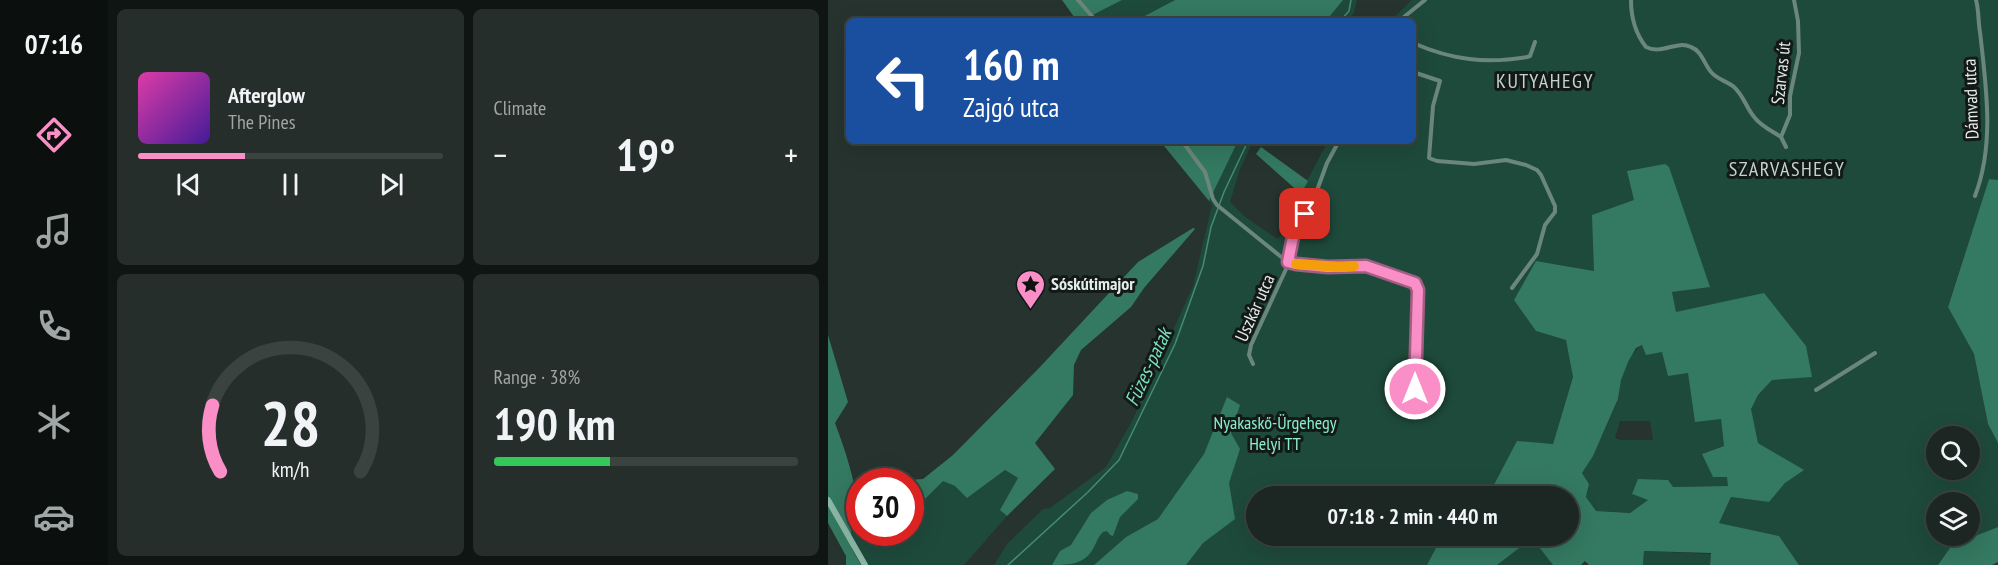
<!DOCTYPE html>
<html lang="en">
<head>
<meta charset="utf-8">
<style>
  body { margin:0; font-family:"PT Sans Narrow",sans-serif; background:#252e2a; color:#f1f3f6; height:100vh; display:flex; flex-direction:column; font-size:22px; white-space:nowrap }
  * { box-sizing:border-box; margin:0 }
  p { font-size:20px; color:#a0a5a5 }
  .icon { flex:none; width:33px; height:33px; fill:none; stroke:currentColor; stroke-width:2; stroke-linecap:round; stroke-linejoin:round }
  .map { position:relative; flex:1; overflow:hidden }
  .panel { display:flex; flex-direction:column; gap:9px; padding:9px; background:#0f1513; width:720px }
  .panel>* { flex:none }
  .guide { position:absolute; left:18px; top:18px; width:570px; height:126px; border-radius:9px; box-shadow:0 6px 24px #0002,0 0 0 2px #3a4340; background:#1a4fa0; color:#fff; overflow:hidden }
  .controls { position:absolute; left:1098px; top:426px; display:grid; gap:12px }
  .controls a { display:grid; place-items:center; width:54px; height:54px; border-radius:50%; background:#1c2622; box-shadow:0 6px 24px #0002,0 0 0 2px #3a4340; font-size:30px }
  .speed { position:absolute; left:18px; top:468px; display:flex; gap:12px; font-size:30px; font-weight:700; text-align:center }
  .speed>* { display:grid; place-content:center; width:78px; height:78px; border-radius:50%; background:#1c2622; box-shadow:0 6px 24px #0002,0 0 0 2px #3a4340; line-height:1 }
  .speed .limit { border:9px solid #d22; background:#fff; color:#111 }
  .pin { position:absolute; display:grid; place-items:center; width:51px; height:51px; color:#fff; margin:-26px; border-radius:12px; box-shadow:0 3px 9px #0006 }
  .me { position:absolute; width:66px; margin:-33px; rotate:0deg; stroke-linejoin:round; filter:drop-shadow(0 0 4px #0008) }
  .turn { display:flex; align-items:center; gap:21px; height:126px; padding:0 18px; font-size:27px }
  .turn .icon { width:78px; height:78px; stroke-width:2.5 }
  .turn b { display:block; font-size:42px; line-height:51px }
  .big { font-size:45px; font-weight:600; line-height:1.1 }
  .panel .tile { flex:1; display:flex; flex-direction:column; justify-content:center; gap:9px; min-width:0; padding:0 21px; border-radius:9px; background:#252e2a }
  .panel .dial { align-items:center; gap:0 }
  .dial svg { height:156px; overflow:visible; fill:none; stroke:#3a4340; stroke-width:7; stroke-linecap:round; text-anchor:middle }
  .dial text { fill:#f1f3f6; stroke:none }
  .song { display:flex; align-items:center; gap:18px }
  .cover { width:72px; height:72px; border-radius:9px; background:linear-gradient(135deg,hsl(320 70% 55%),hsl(260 70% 35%)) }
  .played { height:6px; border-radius:3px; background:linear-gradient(90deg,#fa8fc8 35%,#3a4340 35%) }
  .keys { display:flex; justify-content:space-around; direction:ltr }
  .heat { display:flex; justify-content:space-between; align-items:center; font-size:33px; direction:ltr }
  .charge { height:9px; border-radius:4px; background:linear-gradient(90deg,#34c759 38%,#3a4340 0) }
  .panel .tiles { flex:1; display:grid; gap:9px; grid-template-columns:repeat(2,1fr) }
  .trip { position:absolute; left:418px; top:486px; width:333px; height:60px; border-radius:30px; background:#1c2622; box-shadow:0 6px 24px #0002,0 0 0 2px #3a4340; font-weight:600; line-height:60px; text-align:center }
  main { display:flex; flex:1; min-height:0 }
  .tab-bar { display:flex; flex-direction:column; width:108px; justify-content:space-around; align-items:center; background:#0b0f0e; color:#a0a5a5 }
  .tab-bar .icon { width:42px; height:42px }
  .tab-bar .on { color:#fa8fc8 }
  .tab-bar b { font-size:27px; color:#f1f3f6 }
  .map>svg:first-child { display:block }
  .green { fill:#1e4a3b; fill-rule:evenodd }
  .forest { fill:#347961; fill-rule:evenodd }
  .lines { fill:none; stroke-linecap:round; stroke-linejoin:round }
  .stream { stroke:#478b72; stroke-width:1.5 }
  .minor { stroke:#6b877b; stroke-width:4 }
  .secondary { stroke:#8cb8a6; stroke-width:6 }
  .route-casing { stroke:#a25d82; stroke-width:15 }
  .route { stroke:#fa8fc8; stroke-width:10 }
  .slow { stroke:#f59e0b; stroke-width:10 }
  .labels { text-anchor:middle; stroke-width:6; stroke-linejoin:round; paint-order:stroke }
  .street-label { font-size:18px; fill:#e4ede9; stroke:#131917 }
  .poi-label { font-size:18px; font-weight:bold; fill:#e4ede9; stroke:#131917; text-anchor:start }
  .park-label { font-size:18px; fill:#89eec9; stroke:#131917 }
  .neighbourhood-label { font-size:20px; letter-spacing:1.5px; fill:#c3d4cd; stroke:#131917 }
  .water-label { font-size:20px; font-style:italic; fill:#7be0bb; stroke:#131917 }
</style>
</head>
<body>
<main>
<nav class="tab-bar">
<b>07:16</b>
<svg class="icon on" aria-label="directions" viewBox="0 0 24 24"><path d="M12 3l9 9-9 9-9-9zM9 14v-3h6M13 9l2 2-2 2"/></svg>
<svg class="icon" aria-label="music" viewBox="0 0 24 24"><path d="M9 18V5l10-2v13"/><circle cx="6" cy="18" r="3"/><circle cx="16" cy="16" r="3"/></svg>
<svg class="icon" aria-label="phone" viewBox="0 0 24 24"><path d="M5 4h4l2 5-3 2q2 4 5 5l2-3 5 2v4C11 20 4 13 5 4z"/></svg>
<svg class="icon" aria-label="climate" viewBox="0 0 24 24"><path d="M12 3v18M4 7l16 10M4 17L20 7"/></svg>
<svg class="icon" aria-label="car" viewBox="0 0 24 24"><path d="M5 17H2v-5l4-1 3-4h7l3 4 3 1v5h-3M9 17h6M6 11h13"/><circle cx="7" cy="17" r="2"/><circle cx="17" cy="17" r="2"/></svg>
</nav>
<section class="panel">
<div class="tiles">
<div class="tile">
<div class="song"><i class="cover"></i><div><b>Afterglow</b><p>The Pines</p></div></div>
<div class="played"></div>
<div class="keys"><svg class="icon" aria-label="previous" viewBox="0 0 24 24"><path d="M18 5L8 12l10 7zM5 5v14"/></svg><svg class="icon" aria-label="pause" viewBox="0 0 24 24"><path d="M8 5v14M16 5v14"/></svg><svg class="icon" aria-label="next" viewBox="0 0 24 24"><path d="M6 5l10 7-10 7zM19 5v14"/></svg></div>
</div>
<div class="tile"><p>Climate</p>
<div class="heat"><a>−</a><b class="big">19°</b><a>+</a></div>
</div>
<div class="tile dial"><svg viewBox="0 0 100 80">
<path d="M14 69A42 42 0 1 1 86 69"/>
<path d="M14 69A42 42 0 0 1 10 35" stroke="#fa8fc8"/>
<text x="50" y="56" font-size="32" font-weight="700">28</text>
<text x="50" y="72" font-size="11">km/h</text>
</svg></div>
<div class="tile"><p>Range · 38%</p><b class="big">190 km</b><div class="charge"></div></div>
</div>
</section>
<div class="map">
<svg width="1170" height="565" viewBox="0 0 1170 565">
  <rect width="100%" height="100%" fill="#26332e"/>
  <path class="green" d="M294 0H347L307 21H253Z
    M515 0H529L526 13 518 21H498Z
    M584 0H1170V180L1161 179 1120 306 1146 354 1160 424 1170 443V527L1124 545 1110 565H971L951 536 891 523 903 497 941 502 957 483 975 470 930 443 922 408 930 395 944 380 984 376 848 312 844 292 881 286 799 171 807 200 766 271 708 261V331L739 340 745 377 725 444 689 442 660 496H429V536H619L611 542 599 565H277L330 520 298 537 266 565H166L179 544 215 509 222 508 278 467 304 421 365 286 384 205 381 201 410 141H425L411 172 402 202 416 216 449 239 455 234 472 194 500 141H585V21H562ZM1108 436H1142V470H1108ZM1108 502H1142V536H1108Z
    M814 345 834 352 860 372 893 419 896 446 874 454 900 477 901 486 845 487 804 494 821 500 802 513 767 511 758 497 761 484 754 473C768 451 779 426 789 402 792 395 791 387 793 380 796 368 804 351 814 345ZM792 421H822L825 440H793L787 438Z
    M177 470 190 478 173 509 179 516 136 565H33L24 549 23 527 52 544 63 533 82 532 83 513 115 480 127 486 139 497Z
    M704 537 725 565H669Z
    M816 551 883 554 882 565H815Z"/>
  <path class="forest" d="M234 0H294L253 21H249Z
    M347 0H515L498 21H307Z
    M332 141H410L381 201Z
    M433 147 480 181 473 194 428 154Z
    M837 164 841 167 882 287 844 292 848 312 936 293 978 346 984 377 944 380 930 395 923 409 930 443 976 470 957 483 941 502 903 497 891 523 951 536 971 565H882L883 553 816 551 815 565H761L757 561 753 565H725L704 538 669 565H599L611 542 619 536H741V496H660L689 441 725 444 745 377 738 340 708 331 686 300 708 261 766 271 764 215 806 200 799 171ZM814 345 818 355 834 352 840 376 860 373 867 422 893 419 896 446 874 454 885 477H899L900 486 845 487 840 480 810 479 804 494 820 500 802 513 768 511 758 497 761 484 754 473 765 456 790 399 793 380 800 362 808 348Z
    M1161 179 1170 180V443L1160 424 1146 354 1120 307Z
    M365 228 367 229 316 288 303 307 253 350 246 365 245 395 207 443 227 469 179 516 172 510 190 478 177 470 139 498 127 486 115 481 83 513 82 482 79 481 80 480 95 479 125 455 211 368 310 262Z
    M0 335 20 402 7 423C21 461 31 491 31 532L23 528 24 549 33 565H18V556L0 523Z
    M399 397 412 405 403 433 412 449 401 483 407 519 375 543 358 565H266L298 537 330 519 376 454Z
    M299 491 310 494V499L292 517 285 536 282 535 279 531 275 532C269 538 268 545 263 552 254 565 238 565 224 565L232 551 243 545 263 513 279 500Z
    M1170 527V562L1164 565H1110L1124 545Z"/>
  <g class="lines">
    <path class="stream" d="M512 21 521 11 523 0
      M180 565 260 492 291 460 347 344 375 266 383 227 396 192 420 141"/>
    <path class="minor" d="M250 0 268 21
      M803 0C803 18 807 33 818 47 834 55 848 40 863 47 874 51 876 64 883 72 890 80 899 81 906 87 916 96 918 108 927 118 933 126 944 131 953 137
      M571 21 597 0
      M585 43C624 60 658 64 699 57L702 56 707 42
      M585 72 612 81 605 106 601 158 609 161 646 164 678 160 698 165 709 170 713 175 727 206V212L717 225 709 254 684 288
      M354 141 377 172 385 199 389 205 457 260C479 271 508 265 532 265 543 266 576 278 587 283L590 290 587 389
      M958 147 953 137 962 115V96L971 53 970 21 966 0
      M1147 196C1167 144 1158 86 1152 32 1150 21 1151 11 1148 0
      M425 364 421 355 423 345 459 267 465 238 488 193 499 163 511 141
      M988 390 1047 353"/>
    <path class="secondary" d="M0 500 37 565"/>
  </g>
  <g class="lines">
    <defs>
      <path id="route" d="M477 214 465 237 460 262 468 264 500 267 538 266 587 283 590 290 587 389"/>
    </defs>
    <use href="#route" class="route-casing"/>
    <use href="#route" class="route"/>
    <path class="slow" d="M468 264 514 267 526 266"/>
  </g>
  <defs>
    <symbol id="sight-pin" viewBox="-11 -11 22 30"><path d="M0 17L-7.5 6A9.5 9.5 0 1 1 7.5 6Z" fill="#fa8fc8" stroke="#131917"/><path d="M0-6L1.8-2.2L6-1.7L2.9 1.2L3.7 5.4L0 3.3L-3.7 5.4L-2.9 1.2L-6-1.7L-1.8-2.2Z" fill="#111"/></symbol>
  </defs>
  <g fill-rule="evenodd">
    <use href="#sight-pin" x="186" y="268" width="33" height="45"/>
  </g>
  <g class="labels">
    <g class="street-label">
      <text transform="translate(953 73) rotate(-84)" y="6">Szarvas út</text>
      <text transform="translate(1143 99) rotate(-92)" y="6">Dámvad utca</text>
      <text transform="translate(427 308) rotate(-66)" y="6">Uszkár utca</text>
    </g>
    <g class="poi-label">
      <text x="223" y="290">Sóskútimajor</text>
    </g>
    <g class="park-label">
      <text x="447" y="429">Nyakaskő-Ürgehegy<tspan x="447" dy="21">Helyi TT</tspan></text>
    </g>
    <g class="neighbourhood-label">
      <text x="717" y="88">KUTYAHEGY</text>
      <text x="959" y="176">SZARVASHEGY</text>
    </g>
    <g class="water-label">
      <text transform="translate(320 367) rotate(-65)" y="7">Füzes-patak</text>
    </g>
  </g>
</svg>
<div class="controls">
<a><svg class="icon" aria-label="search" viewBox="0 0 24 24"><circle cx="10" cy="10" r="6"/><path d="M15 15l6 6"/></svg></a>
<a><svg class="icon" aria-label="layers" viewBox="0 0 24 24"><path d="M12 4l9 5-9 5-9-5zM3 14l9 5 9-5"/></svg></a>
</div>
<div class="speed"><div class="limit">30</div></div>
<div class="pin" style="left:477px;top:214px;background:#d93025"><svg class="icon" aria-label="arrive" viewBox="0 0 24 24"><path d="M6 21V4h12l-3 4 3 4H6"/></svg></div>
<svg class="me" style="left:587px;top:389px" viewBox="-20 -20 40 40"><circle r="17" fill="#fa8fc8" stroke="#fff" stroke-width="3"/><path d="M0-11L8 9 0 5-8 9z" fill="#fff"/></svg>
<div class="trip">07:18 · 2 min · 440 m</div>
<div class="guide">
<div class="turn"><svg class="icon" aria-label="left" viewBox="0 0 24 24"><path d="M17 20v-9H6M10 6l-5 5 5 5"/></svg><div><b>160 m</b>Zajgó utca</div></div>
</div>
</div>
</main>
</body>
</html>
